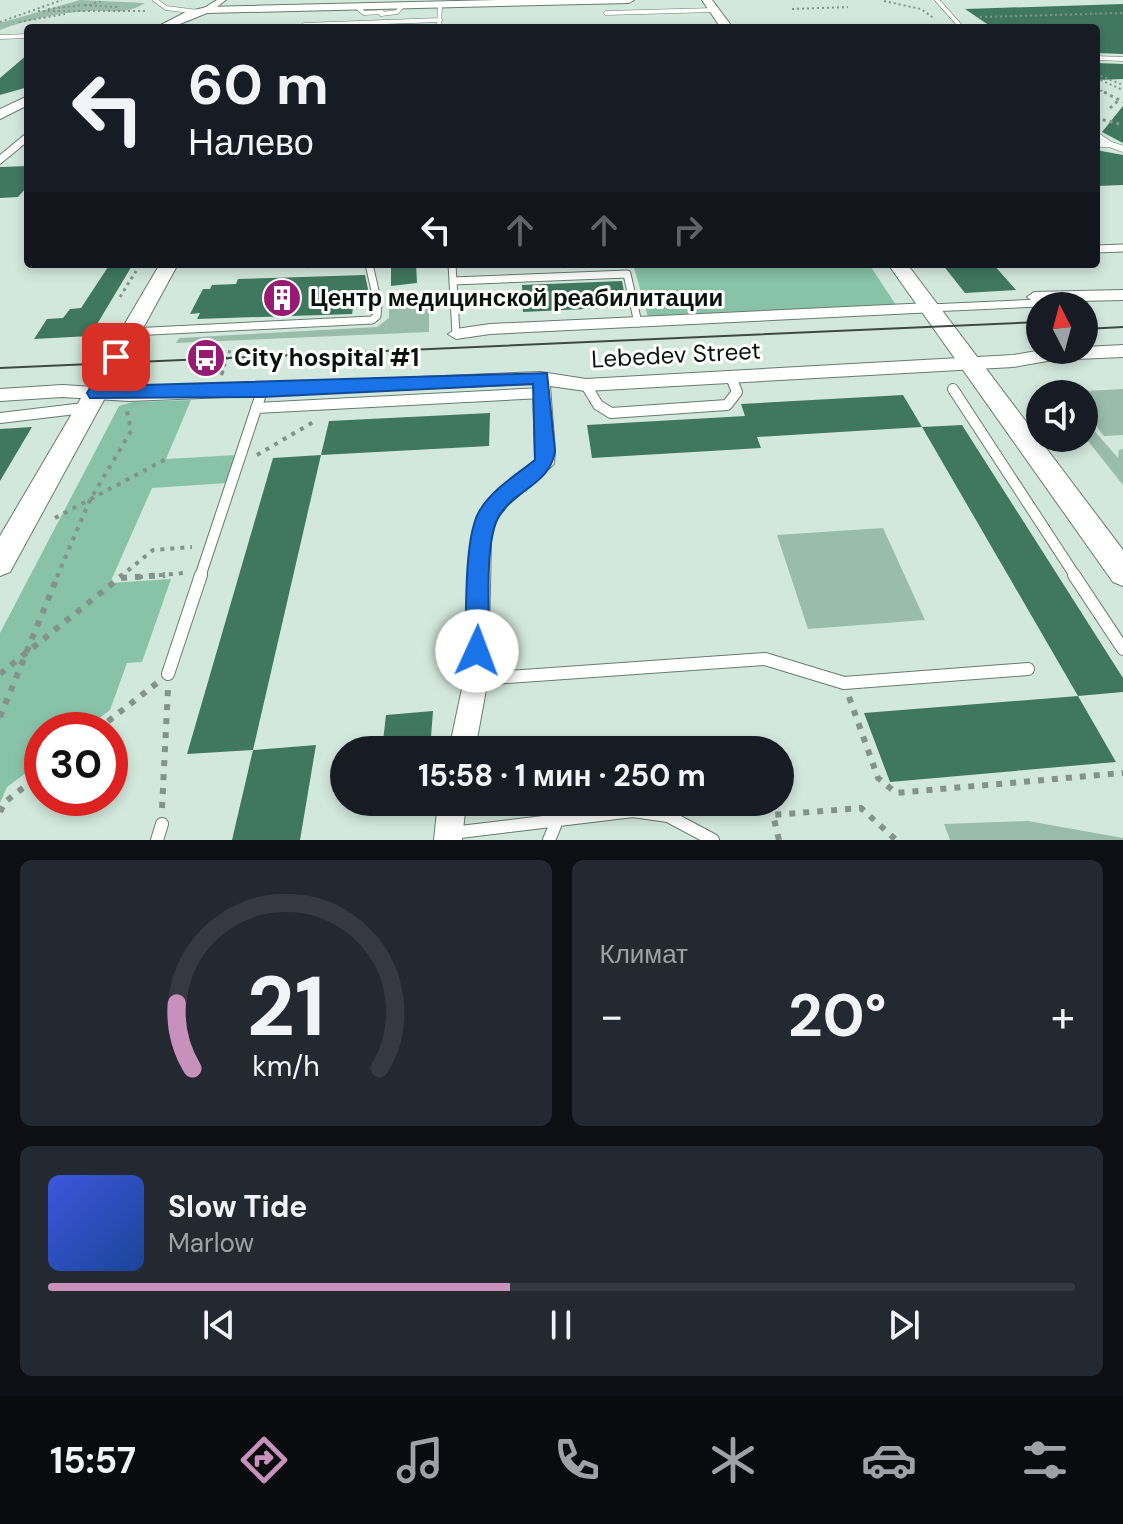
<!DOCTYPE html>
<html lang="ru">
<head>
<meta charset="utf-8">
<style>
  body { margin:0; font-family:"DM Sans",sans-serif; background:#242831; color:#f1f3f6; height:100vh; display:flex; flex-direction:column; font-size:30px; white-space:nowrap }
  * { box-sizing:border-box; margin:0 }
  p { font-size:26px; color:#9ea1a6 }
  .icon { flex:none; width:44px; height:44px; fill:none; stroke:currentColor; stroke-width:2; stroke-linecap:round; stroke-linejoin:round }
  .map { position:relative; height:840px; overflow:hidden }
  .panel { display:flex; flex-direction:column; gap:20px; padding:20px; background:#0d0f14; flex:1 }
  .panel>* { flex:none }
  .hud { position:absolute; left:24px; top:24px; width:1076px; height:244px; border-radius:8px; box-shadow:0 4px 12px #0003; background:#171b24; color:#f1f3f6; overflow:hidden }
  .needle { width:52px; rotate:354deg }
  .fabs { position:absolute; left:1026px; top:292px; display:grid; gap:16px }
  .fabs a { display:grid; place-items:center; width:72px; height:72px; border-radius:50%; background:#171b24; box-shadow:0 4px 12px #0003; font-size:40px }
  .speed { position:absolute; left:24px; top:712px; display:flex; gap:16px; font-size:40px; font-weight:700; text-align:center }
  .speed>* { display:grid; place-content:center; width:104px; height:104px; border-radius:50%; background:#171b24; box-shadow:0 4px 12px #0003; line-height:1 }
  .speed .limit { border:12px solid #d22; background:#fff; color:#111 }
  .pin { position:absolute; display:grid; place-items:center; width:68px; height:68px; color:#fff; margin:-34px; border-radius:16px; box-shadow:0 4px 12px #0006 }
  .me { position:absolute; width:88px; margin:-44px; rotate:2deg; stroke-linejoin:round; filter:drop-shadow(0 0 6px #0008) }
  .turn { display:flex; align-items:center; gap:28px; height:168px; padding:0 32px; font-size:36px }
  .turn .icon { width:104px; height:104px; stroke-width:2.5 }
  .turn b { display:block; font-size:56px; line-height:68px }
  .lanes { display:flex; align-items:center; height:76px; padding:0 32px; background:#0003; justify-content:center; gap:40px; direction:ltr }
  .lanes .off { opacity:.35 }
  .big { font-size:60px; font-weight:700; line-height:1.1 }
  .panel .card { flex:1; display:flex; flex-direction:column; justify-content:center; gap:12px; min-width:0; padding:0 28px; border-radius:12px; background:#242831 }
  .panel .dial { align-items:center; gap:0 }
  .dial svg { height:208px; overflow:visible; fill:none; stroke:#363941; stroke-width:7; stroke-linecap:round; text-anchor:middle }
  .dial text { fill:#f1f3f6; stroke:none }
  .song { display:flex; align-items:center; gap:24px }
  .cover { width:96px; height:96px; border-radius:12px; background:linear-gradient(135deg,hsl(230 70% 55%),hsl(220 70% 35%)) }
  .played { height:8px; border-radius:4px; background:linear-gradient(90deg,#c891bb 45%,#363941 45%) }
  .keys { display:flex; justify-content:space-around; direction:ltr }
  .heat { display:flex; justify-content:space-between; align-items:center; font-size:44px; direction:ltr }
  .panel .tiles { flex:1; display:grid; gap:20px; grid-template-columns:1fr 1fr }
  .card:last-child { grid-column:span 2 }
  .trip { position:absolute; left:330px; top:736px; width:464px; height:80px; border-radius:40px; background:#171b24; box-shadow:0 4px 12px #0003; font-weight:700; line-height:80px; text-align:center }
  .tabs { display:flex; height:128px; justify-content:space-around; align-items:center; background:#090b0e; color:#9ea1a6 }
  .tabs .icon { width:56px; height:56px }
  .tabs .current { color:#c891bb }
  .tabs b { font-size:36px; color:#f1f3f6 }
  .map>svg:first-child { display:block }
  .green { fill:#9abcab }
  .forest { fill:#89c3a7 }
  .building { fill:#40785f }
  .lines { fill:none; stroke-linecap:round; stroke-linejoin:round }
  .lane-far4-casing { stroke:#677b71; stroke-width:5 }
  .lane-far3-casing { stroke:#677b71; stroke-width:7 }
  .lane-far2-casing { stroke:#677b71; stroke-width:9 }
  .lane-far1-casing { stroke:#677b71; stroke-width:12 }
  .lane-casing { stroke:#677b71; stroke-width:14 }
  .street-casing { stroke:#677b71; stroke-width:2 }
  .secondary-casing { stroke:#677b71; stroke-width:2 }
  .path-far3 { stroke:#83938b; stroke-width:2; stroke-dasharray:2 3; stroke-linecap:butt }
  .path-far2 { stroke:#83938b; stroke-width:3; stroke-dasharray:3 4; stroke-linecap:butt }
  .path-far1 { stroke:#83938b; stroke-width:4; stroke-dasharray:4 6; stroke-linecap:butt }
  .path { stroke:#83938b; stroke-width:6; stroke-dasharray:6 8; stroke-linecap:butt }
  .lane-far4 { stroke:#fff; stroke-width:4 }
  .lane-far3 { stroke:#fff; stroke-width:6 }
  .lane-far2 { stroke:#fff; stroke-width:7 }
  .lane-far1 { stroke:#fff; stroke-width:10 }
  .lane { stroke:#fff; stroke-width:12 }
  .street { fill:#fff; fill-rule:evenodd }
  .secondary { fill:#fff; fill-rule:evenodd }
  .tram { stroke:#3e4943; stroke-width:2 }
  .route { fill:#1a73e8; stroke:#114b97; stroke-width:2 }
  .labels { text-anchor:middle; stroke-width:6; stroke-linejoin:round; paint-order:stroke }
  .poi-label { font-size:24px; font-weight:bold; fill:#0b130f; stroke:#fff; text-anchor:start }
  .street-label { font-size:24px; fill:#0b130f; stroke:#fff }
</style>
</head>
<body>
<div class="map">
<svg width="1123" height="840" viewBox="0 0 1123 840">
  <rect width="100%" height="100%" fill="#d3e8dd"/>
  <path class="green" d="M80 0 145 3C127 15 109 10 89 11 58 13 29 19 0 30V23Z
    M429 303V332L176 343 179 338 377 327 389 318V306Z
    M1123 389V435L1104 436 1084 411V394L1068 392Z
    M1084 419 1118 458 1119 450 1123 449V485L1084 436Z
    M883 528 925 620 808 629 777 535Z
    M1028 821 1123 838V840H950L944 824Z"/>
  <path class="forest" d="M633 264H869L896 305 648 317Z
    M191 400 166 459 237 455 227 483 152 488 110 583 171 579 142 662 127 663 110 710 84 730H42V761L7 787 0 803V633L119 406 134 402Z"/>
  <path class="building" d="M1123 4V54L1096 53V28H993L965 9Z
    M28 54V87L0 95V78Z
    M1096 63 1123 64V79L1096 80Z
    M1123 106V143L1102 132Z
    M1096 150 1123 155V185L1096 186Z
    M28 166V186L18 197 0 198V167Z
    M110 264H133L90 336 34 339 47 319 63 318 70 309 81 308Z
    M391 264H416L417 283 391 286Z
    M942 264H993L1016 290 965 293Z
    M365 275 368 289 364 308H353L352 314 197 319 200 313 190 314 203 289H210L212 285 236 284 238 279Z
    M622 281 627 307 523 312 522 285Z
    M903 395 922 427 757 437 761 448 592 458 587 425 745 416 741 404Z
    M490 413 489 446 321 455 329 421Z
    M962 425 1123 678V692L1078 696 922 427Z
    M32 427 0 481V429Z
    M321 455 253 750 187 754 273 458Z
    M1078 696 1116 762 890 782 864 713Z
    M433 711 430 750H382L386 715Z
    M316 745 300 840H232L253 750Z"/>
  <g class="lines">
    <defs>
      <path id="lane-far4" d="M155 0 166 8 198 12
        M937 0 962 28
        M358 8 364 13 382 12
        M606 13 714 10
        M381 14 397 12 402 6
        M304 25 440 20
        M439 28 440 5
        M0 37 28 36
        M1096 58 1123 59"/>
      <path id="lane-far3" d="M1096 135 1109 144H1096
        M1109 144 1123 149"/>
      <path id="lane-far2" d="M1096 249 1123 248
        M452 264 456 334
        M453 281 627 274 638 323
        M930 308 1040 303
        M131 332 372 320 377 316 378 304 369 264"/>
      <path id="lane-far1" d="M586 385 598 405 611 413 727 405 737 392 731 377
        M953 389 1076 577
        M256 408 542 393
        M0 418 84 408
        M200 577 262 391"/>
      <path id="lane" d="M1074 575 1123 649
        M168 674 201 575
        M479 679 765 659 844 683 1028 669
        M452 833 633 811 668 816 713 840
        M157 840 162 824
        M549 840 557 821"/>
      <path id="street" d="M217 0H226L210 12H204V8Z
        M28 132V141L0 164V155Z
        M1123 290V300L1034 302 1027 297 1034 292Z
        M930 303 938 308 935 312 490 334 456 339 448 334 456 329 490 324Z
        M1123 345V357L1053 360 1013 367 586 391 550 386 555 451 554 464 508 505 496 520 491 540 488 679 475 750H449L464 679 471 540 477 516 494 493 535 460 533 384 129 401 62 397 0 401V389L62 385 129 389 541 372 586 379 1013 355 1043 350H1084V347Z
        M438 802H466L462 840H434Z"/>
      <path id="secondary" d="M498 0H634L629 3 207 13 170 28H155L186 12 207 7Z
        M702 0H712L733 28H721Z
        M28 96V105L0 119V109Z
        M160 264H178L10 572 0 576V536Z
        M888 264H907L1123 550V586L1113 582Z"/>
    </defs>
    <use href="#lane-far4" class="lane-far4-casing"/>
    <use href="#lane-far3" class="lane-far3-casing"/>
    <use href="#lane-far2" class="lane-far2-casing"/>
    <use href="#lane-far1" class="lane-far1-casing"/>
    <use href="#lane" class="lane-casing"/>
    <use href="#street" class="street-casing"/>
    <use href="#secondary" class="secondary-casing"/>
    <path class="path-far3" d="M884 1 921 9 935 19
      M94 3 104 1
      M91 5H83L117 7
      M48 9 83 5
      M792 9 848 7
      M38 11H147
      M980 17 1123 13
      M0 22 62 0
      M19 22 65 14
      M1096 74 1123 85
      M1096 78 1123 90
      M1096 88 1108 94"/>
    <path class="path-far2" d="M1104 92 1123 102
      M1110 108 1119 100
      M1096 118 1123 125
      M307 268 308 264
      M120 297 136 271
      M222 373 231 347"/>
    <path class="path-far1" d="M221 375 223 371
      M257 455 315 421
      M55 518 166 459
      M57 577 90 500 131 431 127 411
      M120 577 153 550 192 547
      M139 577 184 573"/>
    <path class="path" d="M121 578 165 575
      M0 674 123 575
      M849 697 878 778 896 793 1123 773
      M0 717 58 575
      M97 730 157 683
      M162 808 168 689
      M0 812 5 802 42 773
      M779 840 773 815 861 808 896 840"/>
    <use href="#lane-far4" class="lane-far4"/>
    <use href="#lane-far3" class="lane-far3"/>
    <use href="#lane-far2" class="lane-far2"/>
    <use href="#lane-far1" class="lane-far1"/>
    <use href="#lane" class="lane"/>
    <use href="#street" class="street"/>
    <use href="#secondary" class="secondary"/>
    <path class="tram" d="M1084 329 1123 327
      M0 368 1040 322"/>
  </g>
  <path class="route" d="M116 352 124 357 109 386 547 373 555 451C551 485 510 491 497 520 484 548 490 619 489 651L485 660 477 663 468 660 465 651C467 617 463 537 480 510 493 489 516 475 535 460L533 384 262 397 90 398 87 393 90 388 110 353Z"/>
  <defs>
    <symbol id="building-disc" viewBox="-11 -11 22 22"><circle r="9.5" fill="#971a73" stroke="#fff"/><path d="M-4-6H4V6H1V3H-1V6H-4ZM-2.5-4.3h1.7v1.8h-1.7ZM.8-4.3h1.7v1.8H.8ZM-2.5-1h1.7V.8h-1.7ZM.8-1h1.7V.8H.8Z" fill="#fff"/></symbol>
    <symbol id="bus-disc" viewBox="-11 -11 22 22"><circle r="9.5" fill="#971a73" stroke="#fff"/><path d="M-5-6H5V4H4V6H2V4H-2V6H-4V4H-5ZM-3.5-4V0h7V-4ZM-3.5 1.2v1.5H-2V1.2ZM2 1.2v1.5H3.5V1.2Z" fill="#fff"/></symbol>
  </defs>
  <g fill-rule="evenodd">
    <use href="#building-disc" x="260" y="276" width="44" height="44"/>
    <use href="#bus-disc" x="184" y="336" width="44" height="44"/>
  </g>
  <g class="labels">
    <g class="poi-label">
      <text x="310" y="306">Центр медицинской реабилитации</text>
      <text x="234" y="366">City hospital #1</text>
    </g>
    <g class="street-label">
      <text transform="translate(676 355) rotate(-3)" y="8">Lebedev Street</text>
    </g>
  </g>
</svg>
<div class="fabs">
<a><svg class="needle" viewBox="-14 -14 28 28"><path d="M0-13l5 13h-10z" fill="#e53935"/><path d="M0 13l5-13h-10z" fill="#9ea1a6"/></svg></a>
<a><svg class="icon" aria-label="sound" viewBox="0 0 24 24"><path d="M4 9h4l5-4v14l-5-4H4zM17 9q2 3 0 6"/></svg></a>
</div>
<div class="speed"><div class="limit">30</div></div>
<div class="pin" style="left:116px;top:357px;background:#d93025"><svg class="icon" aria-label="arrive" viewBox="0 0 24 24"><path d="M6 21V4h12l-3 4 3 4H6"/></svg></div>
<svg class="me" style="left:477px;top:651px" viewBox="-20 -20 40 40"><circle r="19" fill="#fff"/><path d="M0-13L10 11 0 6-10 11z" fill="#1a73e8"/></svg>
<div class="trip">15:58 · 1 мин · 250 m</div>
<div class="hud">
<div class="turn"><svg class="icon" aria-label="left" viewBox="0 0 24 24"><path d="M17 20v-9H6M10 6l-5 5 5 5"/></svg><div><b>60 m</b>Налево</div></div>
<div class="lanes"><svg class="icon" aria-label="left" viewBox="0 0 24 24"><path d="M17 20v-9H6M10 6l-5 5 5 5"/></svg><svg class="icon off" aria-label="ahead" viewBox="0 0 24 24"><path d="M12 20V5M6 11l6-6 6 6"/></svg><svg class="icon off" aria-label="ahead" viewBox="0 0 24 24"><path d="M12 20V5M6 11l6-6 6 6"/></svg><svg class="icon off" aria-label="right" viewBox="0 0 24 24"><path d="M7 20v-9h11M14 6l5 5-5 5"/></svg></div>
</div>
</div>
<section class="panel">
<div class="tiles">
<div class="card dial"><svg viewBox="0 0 100 80">
<path d="M14 69A42 42 0 1 1 86 69"/>
<path d="M14 69A42 42 0 0 1 8 44" stroke="#c891bb"/>
<text x="50" y="56" font-size="32" font-weight="700">21</text>
<text x="50" y="72" font-size="11">km/h</text>
</svg></div>
<div class="card"><p>Климат</p>
<div class="heat"><a>−</a><b class="big">20°</b><a>+</a></div>
</div>
<div class="card">
<div class="song"><i class="cover"></i><div><b>Slow Tide</b><p>Marlow</p></div></div>
<div class="played"></div>
<div class="keys"><svg class="icon" aria-label="previous" viewBox="0 0 24 24"><path d="M18 5L8 12l10 7zM5 5v14"/></svg><svg class="icon" aria-label="pause" viewBox="0 0 24 24"><path d="M8 5v14M16 5v14"/></svg><svg class="icon" aria-label="next" viewBox="0 0 24 24"><path d="M6 5l10 7-10 7zM19 5v14"/></svg></div>
</div>
</div>
</section>
<nav class="tabs">
<b>15:57</b>
<svg class="icon current" aria-label="directions" viewBox="0 0 24 24"><path d="M12 3l9 9-9 9-9-9zM9 14v-3h6M13 9l2 2-2 2"/></svg>
<svg class="icon" aria-label="music" viewBox="0 0 24 24"><path d="M9 18V5l10-2v13"/><circle cx="6" cy="18" r="3"/><circle cx="16" cy="16" r="3"/></svg>
<svg class="icon" aria-label="phone" viewBox="0 0 24 24"><path d="M5 4h4l2 5-3 2q2 4 5 5l2-3 5 2v4C11 20 4 13 5 4z"/></svg>
<svg class="icon" aria-label="climate" viewBox="0 0 24 24"><path d="M12 3v18M4 7l16 10M4 17L20 7"/></svg>
<svg class="icon" aria-label="car" viewBox="0 0 24 24"><path d="M5 17H2v-5l4-1 3-4h7l3 4 3 1v5h-3M9 17h6M6 11h13"/><circle cx="7" cy="17" r="2"/><circle cx="17" cy="17" r="2"/></svg>
<svg class="icon" aria-label="filters" viewBox="0 0 24 24"><path d="M4 7h16M4 17h16"/><circle cx="9" cy="7" r="2"/><circle cx="15" cy="17" r="2"/></svg>
</nav>
</body>
</html>
